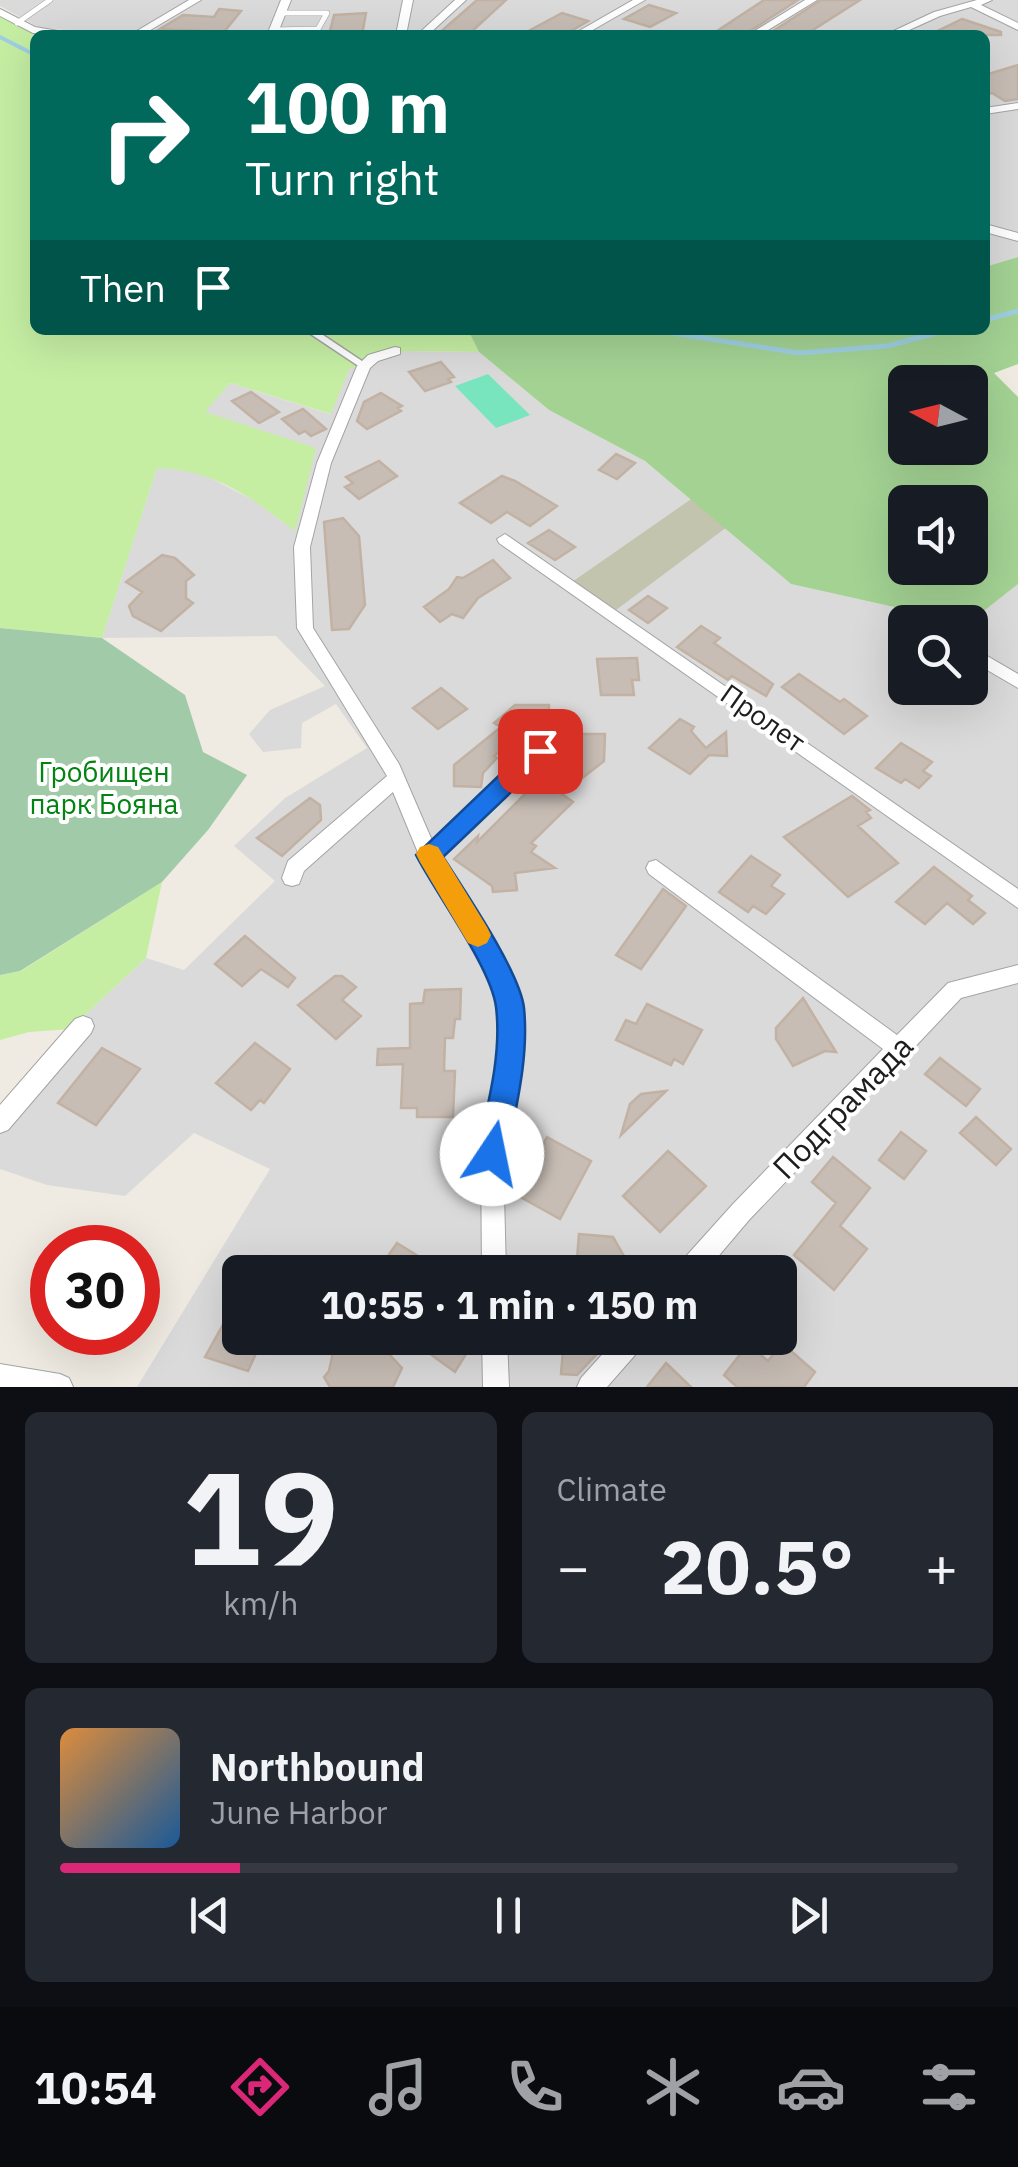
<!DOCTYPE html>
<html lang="en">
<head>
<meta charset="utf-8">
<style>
  body { margin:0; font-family:"IBM Plex Sans",sans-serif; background:#242831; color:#f1f3f6; height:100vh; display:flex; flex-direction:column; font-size:38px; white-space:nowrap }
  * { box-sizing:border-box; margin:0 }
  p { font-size:32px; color:#9ea1a6 }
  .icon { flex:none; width:55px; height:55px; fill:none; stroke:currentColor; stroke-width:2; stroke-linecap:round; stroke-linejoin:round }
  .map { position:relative; height:1387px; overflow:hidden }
  .panel { display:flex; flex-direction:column; gap:25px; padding:25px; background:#0d0f14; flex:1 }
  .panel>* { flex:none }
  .banner { position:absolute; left:30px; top:30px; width:960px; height:305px; border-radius:15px; box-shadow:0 10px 40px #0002; background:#00695c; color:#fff; overflow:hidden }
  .needle { width:65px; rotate:277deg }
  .buttons { position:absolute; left:888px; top:365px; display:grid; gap:20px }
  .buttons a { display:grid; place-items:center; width:100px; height:100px; border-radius:15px; background:#171b24; box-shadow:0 10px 40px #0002; font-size:50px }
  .speed { position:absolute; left:30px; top:1225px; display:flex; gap:20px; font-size:50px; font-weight:700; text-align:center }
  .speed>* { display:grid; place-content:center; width:130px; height:130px; border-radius:50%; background:#171b24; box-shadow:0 10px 40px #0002; line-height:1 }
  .speed .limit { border:15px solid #d22; background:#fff; color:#111 }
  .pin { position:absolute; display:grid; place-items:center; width:85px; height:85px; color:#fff; margin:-42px; border-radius:20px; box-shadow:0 5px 15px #0006 }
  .me { position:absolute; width:110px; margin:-55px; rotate:11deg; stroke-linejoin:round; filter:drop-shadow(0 0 8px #0008) }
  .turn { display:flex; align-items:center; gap:35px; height:210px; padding:0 50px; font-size:45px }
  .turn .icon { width:130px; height:130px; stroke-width:2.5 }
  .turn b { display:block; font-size:70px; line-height:85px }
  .then { display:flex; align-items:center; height:95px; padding:0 50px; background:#0003; gap:20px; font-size:38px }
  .big { font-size:75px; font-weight:800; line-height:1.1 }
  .panel .widget { flex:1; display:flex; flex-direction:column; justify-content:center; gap:15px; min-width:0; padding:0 35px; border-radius:15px; background:#242831 }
  .panel .dial { align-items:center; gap:0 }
  .dial b { font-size:130px; line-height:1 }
  .song { display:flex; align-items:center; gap:30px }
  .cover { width:120px; height:120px; border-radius:15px; background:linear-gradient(135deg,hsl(30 70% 55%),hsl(210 70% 35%)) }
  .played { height:10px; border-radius:5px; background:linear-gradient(90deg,#db2777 20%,#363941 20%) }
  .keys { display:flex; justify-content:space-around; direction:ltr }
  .heat { display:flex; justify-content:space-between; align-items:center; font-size:55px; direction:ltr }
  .panel .tiles { flex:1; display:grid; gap:25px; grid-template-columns:1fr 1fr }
  .widget:last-child { grid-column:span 2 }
  .trip { position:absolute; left:222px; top:1255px; width:575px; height:100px; border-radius:15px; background:#171b24; box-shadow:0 10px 40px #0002; font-weight:800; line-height:100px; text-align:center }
  .dock { display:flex; height:160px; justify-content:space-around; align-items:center; background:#090b0e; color:#9ea1a6 }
  .dock .icon { width:70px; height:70px }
  .dock .on { color:#db2777 }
  .dock b { font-size:45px; color:#f1f3f6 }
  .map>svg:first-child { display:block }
  .residential { fill:#dbdada; fill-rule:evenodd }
  .construction { fill:#c3c4ad }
  .grass { fill:#c5eea3 }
  .forest { fill:#a3d293; fill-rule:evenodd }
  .cemetery { fill:#a1caa9 }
  .pitch { fill:#79e5bf }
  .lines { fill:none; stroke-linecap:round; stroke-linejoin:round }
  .stream-far1 { stroke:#9ecfe0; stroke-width:4 }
  .stream { stroke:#9ecfe0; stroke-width:5 }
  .building { fill:#c7bdb5; stroke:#c2b2a3; stroke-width:2.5 }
  .service-far2-casing { stroke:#a4a4a4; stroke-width:6 }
  .service-far1-casing { stroke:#a4a4a4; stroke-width:9 }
  .service-casing { stroke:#a4a4a4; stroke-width:11 }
  .minor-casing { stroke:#a4a4a4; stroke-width:2 }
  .service-far2 { stroke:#fff; stroke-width:5 }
  .service-far1 { stroke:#fff; stroke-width:6 }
  .service { stroke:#fff; stroke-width:9 }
  .minor { fill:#fff; fill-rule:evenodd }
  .route { fill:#1a73e8; stroke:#114b97; stroke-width:2.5 }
  .slow { fill:#f59e0b }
  .labels { text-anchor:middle; stroke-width:8; stroke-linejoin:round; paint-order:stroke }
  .street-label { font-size:28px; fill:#1d1d1d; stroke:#fff }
  .park-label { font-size:28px; fill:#038312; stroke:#fff }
  .near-street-label { font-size:32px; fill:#1d1d1d; stroke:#fff }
</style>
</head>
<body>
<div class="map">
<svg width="1018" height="1387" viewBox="0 0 1018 1387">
  <rect width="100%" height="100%" fill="#efebe2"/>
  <path class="residential" d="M0 0H1018V257L985 267V35H128L40 28 0 6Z
    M407 351 479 352 549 410 645 461 791 584 903 609 923 622H905V688H970V622L1018 584V1387H137L270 1169 194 1133 125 1196 47 1185 0 1169V1112L70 1029 146 958 184 970 275 881 234 846 285 798 367 748 336 704 302 723 301 748 263 752 249 734 270 710 325 686 276 636 102 638 157 468 193 469 255 501 294 530 204 412 230 383 330 414 349 369ZM240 1272H780V1338H240Z"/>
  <path class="construction" d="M697 495 739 518 616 610 572 582Z"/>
  <path class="grass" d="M0 12C24 27 47 33 76 35H35V330H468L479 352 407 351 349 369 331 414 230 383 205 412 316 448 295 531C249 496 215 470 157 468L102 638 0 628Z
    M162 882 146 958 70 1029 29 1032 0 1040V975L21 971Z"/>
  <path class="forest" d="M1018 257V364L994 373 1018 397V584L970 622H923L903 609 791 584 645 461 549 410 479 352 468 330H985V267ZM905 382H970V448H905ZM905 502H970V568H905Z"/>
  <path class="cemetery" d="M0 628 102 638 185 695 203 752 247 775 208 830 162 882 20 971 0 975Z"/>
  <path class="pitch" d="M488 374 530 415 496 428 455 386Z"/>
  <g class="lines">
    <path class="stream-far1" d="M0 37 35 55"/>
    <path class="stream" d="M985 320 1018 311
      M653 330 799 353 887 346 948 330"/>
  </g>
  <path class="building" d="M477 0H506L468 35H437Z
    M764 0H798L744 35H711Z
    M821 0H860L805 35H767Z
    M649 5 676 13 650 27 624 19Z
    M219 9 241 11 224 32 160 29 183 15 214 17Z
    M366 13 362 35H329L334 15Z
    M562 13 588 21 564 35H521Z
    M962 19 1001 32V35H929Z
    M1018 65V99L1005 101 992 93 985 95V75Z
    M441 362 454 377 448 379 451 382 425 391 409 372Z
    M251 392 279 412 259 423 232 401Z
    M381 393 402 406 398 408 401 411 367 429 357 421 364 402Z
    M303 409 326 429 311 436 305 431 299 434 282 419Z
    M616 454 635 463 617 479 599 470Z
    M379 461 397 476 359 499 345 487 353 483 346 477Z
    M502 476 515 481 557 506 530 526 507 512 491 523 460 503Z
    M343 518 359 536 365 605 349 629 332 630 324 522Z
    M549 530 575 547 555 560 528 543Z
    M162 555 175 558 194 575 186 581V598L193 603 161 631 133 616 129 606 142 592 126 582Z
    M493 560 510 578 478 598 463 618 452 614 440 622 424 607 449 589 457 577 463 578Z
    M648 596 667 608 648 623 629 610Z
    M701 626 720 638 714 643 773 684 766 696 732 676 728 680 677 647Z
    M637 658 639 680H632L634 695H601L597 659Z
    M799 674 840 702 844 699 867 716 844 734 782 687Z
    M441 688 467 709 438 729 413 708Z
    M515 705H549L548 724H530L494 756 497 758 483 773 481 787 454 786V765L501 727 494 723Z
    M680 719 694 727 691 731 706 748 726 732 727 756 709 755 690 774 649 748Z
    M571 734H605L604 761 562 794 573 802 531 843 536 846 531 852 555 868 515 873 517 890 493 892 492 886 454 859 478 836 477 842 531 788 535 791 562 765 560 763 572 752Z
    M901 743 932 762 923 771 931 776 919 788 905 779 901 783 876 768Z
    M852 796 870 810 866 812 871 818 858 826 898 863 848 897 784 837Z
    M310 798 320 805 321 820 282 856 257 838Z
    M751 856 780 875 771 886 784 894 766 914 753 906 748 912 719 892Z
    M934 867 972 896 968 900 985 913 973 924 947 903 925 924 896 902Z
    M663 889 686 906 641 969 616 955Z
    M245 936 295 978 288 987 261 969 242 986 215 964Z
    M335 976H342L356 987 342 1000 361 1016 336 1039 298 1005Z
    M461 989 460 1019H455L453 1038H445L444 1071H455L453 1117H417V1108H401L403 1064 377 1065 378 1049 410 1048V1004L423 1003 425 990Z
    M803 998 836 1052 825 1051 793 1066 776 1039V1028Z
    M647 1004 702 1030 683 1064 674 1059 671 1065 616 1040 626 1020 636 1024Z
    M255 1043 290 1069 264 1103 260 1100 251 1110 216 1083Z
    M102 1048 140 1069 96 1125 58 1103Z
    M940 1058 980 1089 966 1106 925 1074Z
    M666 1091 621 1135 630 1104 641 1094Z
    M976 1117 1011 1149 996 1165 960 1133Z
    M901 1132 926 1151 904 1179 879 1160Z
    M547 1137 591 1161 560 1219 515 1194 525 1177 510 1169 525 1144 539 1152Z
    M668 1151 706 1186 660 1232 623 1196Z
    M833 1157 870 1188 840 1226 867 1249 834 1290 794 1255 836 1203 812 1182Z
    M579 1234 613 1237 625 1258 617 1264V1272H576Z
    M397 1243 444 1272H377Z
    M226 1319 240 1325V1338H263L248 1371 205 1357Z
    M336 1338H374L402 1368 393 1387H330L324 1377 329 1371Z
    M408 1338H476L455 1372Z
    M564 1338H612L577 1375 561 1374Z
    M782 1343 815 1372 804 1387H737L724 1375 748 1344 768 1361Z
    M666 1363 691 1387H647Z"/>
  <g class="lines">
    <defs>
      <path id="service-far2" d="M281 13H327L318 29
        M17 23 50 0
        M274 30 318 29V33"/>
      <path id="service-far1" d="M310 330 364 366"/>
      <path id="service" d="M429 855 540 751"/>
      <path id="minor" d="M189 0H201L142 35H130Z
        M281 0H291L277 35H267Z
        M403 0H413L406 35H396Z
        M455 0H466L428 35H417Z
        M633 0H645L584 35H572Z
        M805 0H817L760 35H748Z
        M977 0H992L981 5 1018 23V30L971 7 940 16 898 35H885L934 12Z
        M0 9 35 27 81 35 33 33 0 16Z
        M1018 103V109L985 114V108Z
        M985 224 1018 233V241L985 232Z
        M395 347 400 348V354L378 361 370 368 331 463 310 547 313 628 399 764 437 852 488 934 521 1004 520 1066 503 1155 506 1272H482L481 1155 498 1066 499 1004 473 945 419 855 393 792 304 871 299 884 292 886 285 884 282 878 288 861 387 776 297 628 294 547 317 463 357 366 368 355Z
        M505 534 1018 889V908L499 543 497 539Z
        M970 646 1018 674V688L970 660Z
        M656 860 897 1035 948 983 1018 965V983L961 998 912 1050 909 1057 903 1059 749 1220 705 1272H677L680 1263 733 1204 883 1049 649 874 646 868 649 862Z
        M83 1016 91 1019 94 1026 91 1033 8 1130 0 1133V1105L75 1019Z
        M482 1338H507L509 1387H483Z
        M617 1338H646L642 1347 607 1387H577L581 1378Z
        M0 1364 60 1374 69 1378 73 1387H0Z"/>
    </defs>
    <use href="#service-far2" class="service-far2-casing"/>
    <use href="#service-far1" class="service-far1-casing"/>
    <use href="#service" class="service-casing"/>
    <use href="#minor" class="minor-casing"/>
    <use href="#service-far2" class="service-far2"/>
    <use href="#service-far1" class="service-far1"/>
    <use href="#service" class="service"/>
    <use href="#minor" class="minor"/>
  </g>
  <path class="route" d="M540 742 548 744 552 751 548 757 443 857C464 890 520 972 524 1008 529 1057 516 1107 507 1154L503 1165 492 1169 481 1165 477 1154C487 1107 502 1056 496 1007 491 967 436 894 416 855L532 744Z"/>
  <path class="slow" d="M429 844 438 847 487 927 491 935 487 943 478 947 468 943 420 862 416 854 420 847Z"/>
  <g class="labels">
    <g class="street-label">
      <text transform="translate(763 718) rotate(35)" y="10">Пролет</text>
    </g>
    <g class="park-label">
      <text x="104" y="782">Гробищен<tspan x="104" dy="32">парк Бояна</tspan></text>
    </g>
    <g class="near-street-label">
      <text transform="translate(843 1107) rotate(-46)" y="11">Подграмада</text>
    </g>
  </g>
</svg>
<div class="buttons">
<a><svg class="needle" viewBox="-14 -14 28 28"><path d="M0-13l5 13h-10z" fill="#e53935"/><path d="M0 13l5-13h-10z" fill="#9ea1a6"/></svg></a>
<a><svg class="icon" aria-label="sound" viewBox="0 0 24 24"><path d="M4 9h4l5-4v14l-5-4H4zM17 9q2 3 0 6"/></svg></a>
<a><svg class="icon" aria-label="search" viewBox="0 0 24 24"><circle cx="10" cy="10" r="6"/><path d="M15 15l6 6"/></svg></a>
</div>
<div class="speed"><div class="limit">30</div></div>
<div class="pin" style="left:540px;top:751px;background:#d93025"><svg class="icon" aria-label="arrive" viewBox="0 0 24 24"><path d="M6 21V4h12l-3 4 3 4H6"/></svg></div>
<svg class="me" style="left:492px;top:1154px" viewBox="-20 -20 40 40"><circle r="19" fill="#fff"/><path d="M0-13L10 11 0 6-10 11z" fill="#1a73e8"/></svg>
<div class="trip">10:55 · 1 min · 150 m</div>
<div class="banner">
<div class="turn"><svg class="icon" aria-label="right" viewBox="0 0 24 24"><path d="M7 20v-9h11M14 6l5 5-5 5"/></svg><div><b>100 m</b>Turn right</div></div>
<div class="then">Then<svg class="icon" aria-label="arrive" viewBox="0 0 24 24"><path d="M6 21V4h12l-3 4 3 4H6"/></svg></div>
</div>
</div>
<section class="panel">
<div class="tiles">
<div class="widget dial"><b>19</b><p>km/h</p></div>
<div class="widget"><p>Climate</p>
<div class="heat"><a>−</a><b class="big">20.5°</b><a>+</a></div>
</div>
<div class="widget">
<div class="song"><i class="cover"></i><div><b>Northbound</b><p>June Harbor</p></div></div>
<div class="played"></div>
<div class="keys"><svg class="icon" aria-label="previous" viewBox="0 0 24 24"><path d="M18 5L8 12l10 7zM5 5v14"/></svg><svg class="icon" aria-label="pause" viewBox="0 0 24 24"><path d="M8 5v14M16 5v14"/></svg><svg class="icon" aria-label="next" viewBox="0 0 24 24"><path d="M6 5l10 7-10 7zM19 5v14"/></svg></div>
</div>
</div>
</section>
<nav class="dock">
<b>10:54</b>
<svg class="icon on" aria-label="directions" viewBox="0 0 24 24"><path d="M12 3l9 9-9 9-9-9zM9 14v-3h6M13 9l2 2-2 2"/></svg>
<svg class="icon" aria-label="music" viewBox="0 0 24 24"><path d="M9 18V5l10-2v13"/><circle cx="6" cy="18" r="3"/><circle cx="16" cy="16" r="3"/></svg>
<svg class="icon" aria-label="phone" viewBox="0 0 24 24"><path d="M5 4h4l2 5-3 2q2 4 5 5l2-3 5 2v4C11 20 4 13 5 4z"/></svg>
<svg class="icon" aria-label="climate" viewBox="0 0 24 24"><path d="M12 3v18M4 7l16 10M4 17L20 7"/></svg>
<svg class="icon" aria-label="car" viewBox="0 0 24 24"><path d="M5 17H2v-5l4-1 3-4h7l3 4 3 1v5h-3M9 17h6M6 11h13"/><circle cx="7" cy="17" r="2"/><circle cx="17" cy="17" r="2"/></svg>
<svg class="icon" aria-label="filters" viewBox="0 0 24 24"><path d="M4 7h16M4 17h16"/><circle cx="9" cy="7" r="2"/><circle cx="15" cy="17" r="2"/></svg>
</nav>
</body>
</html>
